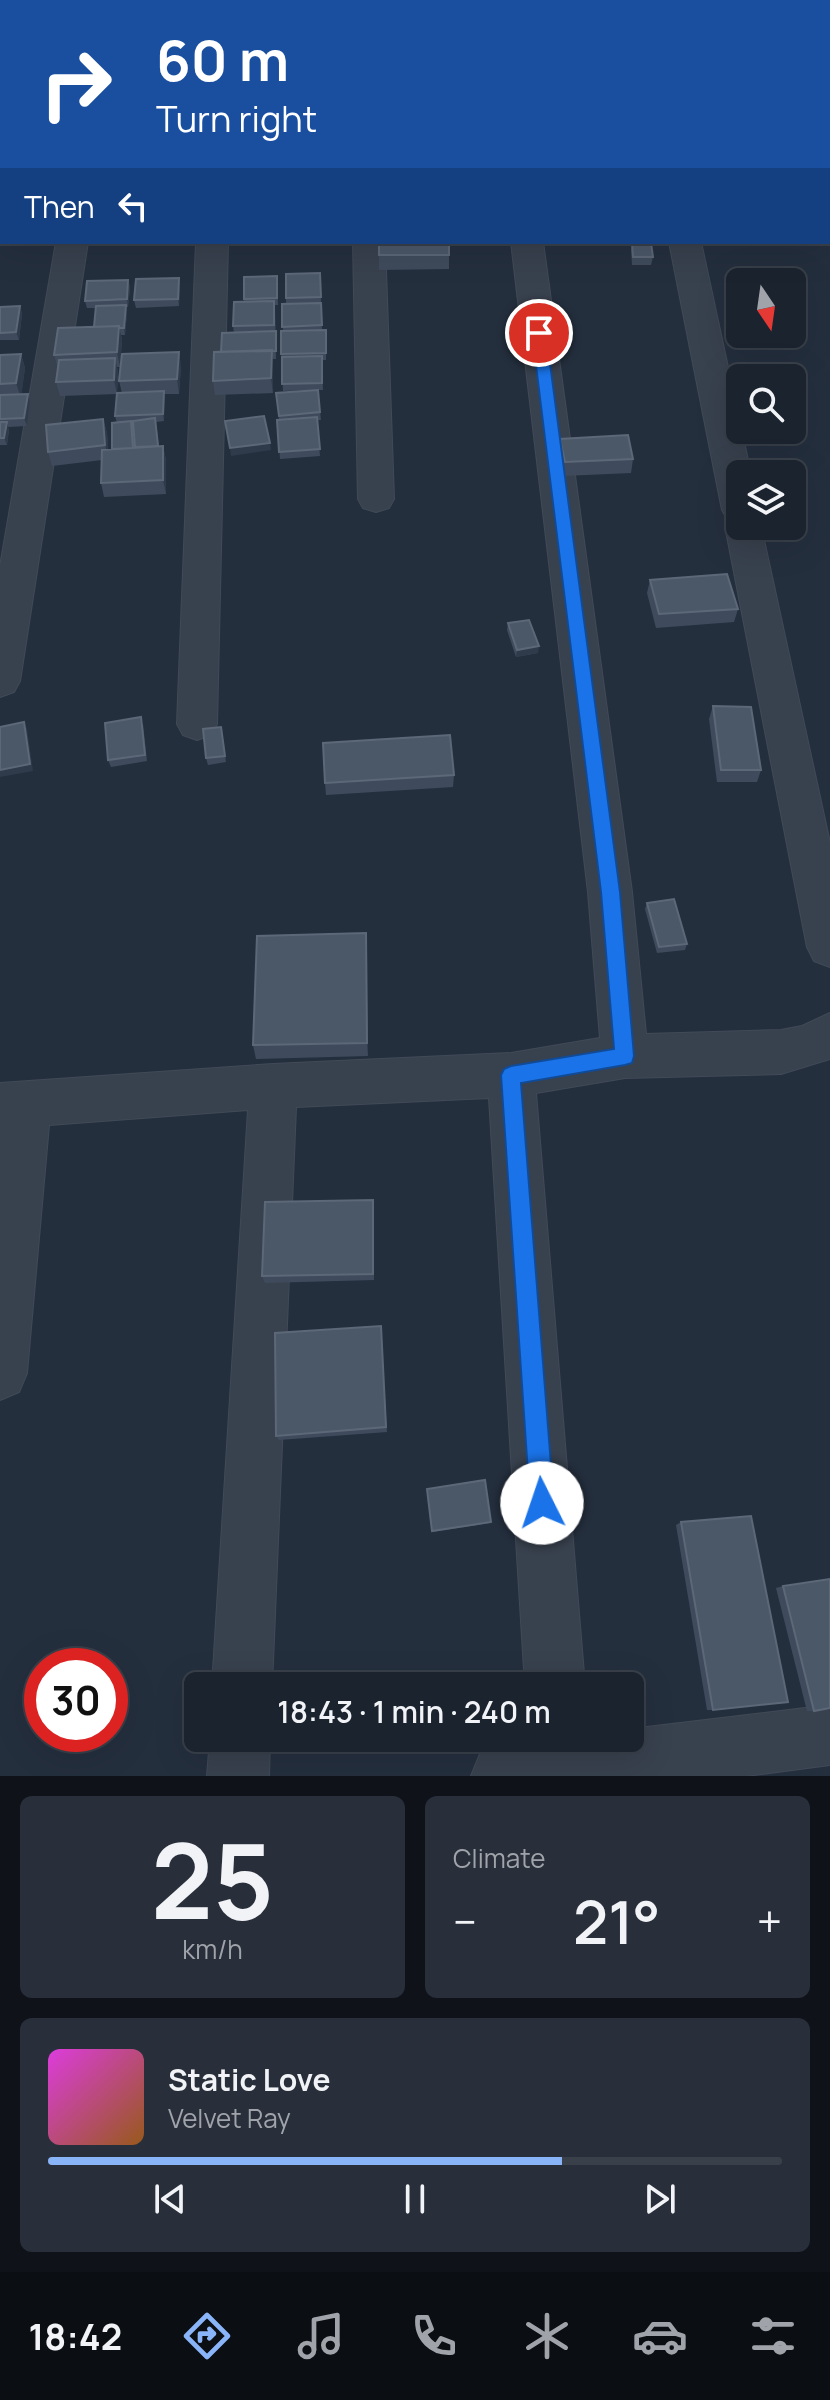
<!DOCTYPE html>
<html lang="en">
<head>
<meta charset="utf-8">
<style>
  body { margin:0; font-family:Manrope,sans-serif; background:#282f3a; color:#f1f3f6; height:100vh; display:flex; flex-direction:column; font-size:30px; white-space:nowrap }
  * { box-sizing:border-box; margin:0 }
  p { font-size:26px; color:#a0a4aa }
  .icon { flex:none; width:44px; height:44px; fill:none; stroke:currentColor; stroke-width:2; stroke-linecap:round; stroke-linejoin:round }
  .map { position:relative; height:1776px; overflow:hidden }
  .sheet { display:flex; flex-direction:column; gap:20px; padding:20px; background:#0f1319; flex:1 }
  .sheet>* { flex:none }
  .banner { position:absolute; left:0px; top:0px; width:830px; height:244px; box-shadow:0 8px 32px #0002,0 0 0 2px #39404a; background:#1a4fa0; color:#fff; overflow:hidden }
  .needle { width:52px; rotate:167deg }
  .buttons { position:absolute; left:726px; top:268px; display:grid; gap:16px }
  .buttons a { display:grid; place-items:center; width:80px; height:80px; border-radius:12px; background:#1b232e; box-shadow:0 8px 32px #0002,0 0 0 2px #39404a; font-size:40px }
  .speed { position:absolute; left:24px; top:1648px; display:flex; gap:16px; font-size:40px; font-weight:700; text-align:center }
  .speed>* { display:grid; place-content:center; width:104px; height:104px; border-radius:50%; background:#1b232e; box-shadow:0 8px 32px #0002,0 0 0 2px #39404a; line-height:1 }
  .speed .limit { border:12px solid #d22; background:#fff; color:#111 }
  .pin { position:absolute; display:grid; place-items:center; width:68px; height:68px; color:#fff; margin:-34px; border:4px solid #fff; border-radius:50%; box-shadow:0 2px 8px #0007 }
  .me { position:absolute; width:88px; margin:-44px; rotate:356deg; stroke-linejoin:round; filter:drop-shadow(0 0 6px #0008) }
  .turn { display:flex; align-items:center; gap:28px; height:168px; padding:0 24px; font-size:36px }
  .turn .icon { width:104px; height:104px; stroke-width:2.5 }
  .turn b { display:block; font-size:56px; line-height:68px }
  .then { display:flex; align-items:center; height:76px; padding:0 24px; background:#0003; gap:16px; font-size:30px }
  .big { font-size:60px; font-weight:600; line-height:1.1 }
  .sheet .widget { flex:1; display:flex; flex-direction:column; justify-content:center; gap:12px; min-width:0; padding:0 28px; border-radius:12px; background:#282f3a }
  .sheet .dial { align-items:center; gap:0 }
  .dial b { font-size:104px; line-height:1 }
  .song { display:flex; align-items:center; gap:24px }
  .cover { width:96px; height:96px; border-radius:12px; background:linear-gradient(135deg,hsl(300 70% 55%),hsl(30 70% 35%)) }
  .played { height:8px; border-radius:4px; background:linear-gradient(90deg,#8ab4f8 70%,#39404a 70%) }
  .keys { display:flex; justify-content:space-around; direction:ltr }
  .heat { display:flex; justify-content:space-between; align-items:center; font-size:44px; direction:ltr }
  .sheet .tiles { flex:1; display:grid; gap:20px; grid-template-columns:1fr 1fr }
  .widget:last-child { grid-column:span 2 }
  .trip { position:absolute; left:184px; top:1672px; width:460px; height:80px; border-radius:12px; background:#1b232e; box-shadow:0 8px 32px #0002,0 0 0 2px #39404a; font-weight:600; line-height:80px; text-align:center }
  .menu { display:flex; height:128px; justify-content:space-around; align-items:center; background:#0b0e12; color:#a0a4aa }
  .menu .icon { width:56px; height:56px }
  .menu .selected { color:#8ab4f8 }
  .menu b { font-size:36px; color:#f1f3f6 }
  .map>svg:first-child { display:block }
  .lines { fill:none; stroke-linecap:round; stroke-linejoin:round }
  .minor-casing { stroke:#414a57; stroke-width:2 }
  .tertiary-casing { stroke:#414a57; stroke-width:2 }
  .minor { fill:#38414e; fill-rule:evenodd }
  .tertiary { fill:#38414e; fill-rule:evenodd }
  .wall { fill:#3f4b5c; fill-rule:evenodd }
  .shaded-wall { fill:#2f3b4b }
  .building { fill:#4b5868; stroke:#5c6777; stroke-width:2 }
  .route { fill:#1a73e8; stroke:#114b97; stroke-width:2 }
</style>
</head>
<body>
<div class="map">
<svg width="830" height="1776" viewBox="0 0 830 1776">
  <rect width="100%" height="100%" fill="#242f3e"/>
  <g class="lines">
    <defs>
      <path id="minor" d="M61 0H168L169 2H62Z
        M828 214H830V232H828Z
        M0 221H2V239H0Z
        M56 242H88L20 681 14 692 0 697V566Z
        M196 242H228L217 724 211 735 197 740 183 735 177 724Z
        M353 242H385L394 499 389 508 376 512 363 508 358 499Z
        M511 242H543L632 892 646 1034 781 1030 802 1026 830 1013V1059L781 1074 625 1078 536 1093 585 1686H525L489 1098 296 1107 272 1686H212L248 1110 49 1125 27 1373 19 1392 0 1400V1083L273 1064 511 1053 600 1038 588 892Z
        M669 242H701L751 474H740V526H761L830 843V967L814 961 807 947 725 526 728 520 722 510Z
        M210 1738H270L269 1776H207Z"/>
      <path id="tertiary" d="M830 1705V1765L746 1776H471L480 1754C527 1735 580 1738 630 1738V1729Z"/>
    </defs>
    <use href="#minor" class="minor-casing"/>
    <use href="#tertiary" class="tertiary-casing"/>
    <use href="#minor" class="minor"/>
    <use href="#tertiary" class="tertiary"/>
  </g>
  <path class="wall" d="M0 68H2V109H0Z
    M0 175H2V223H0Z
    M379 242 449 255V269L379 270Z
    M632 242 653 257 651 265H632L631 250Z
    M320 273 322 330H326V360H322L323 390H318L321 420H317L320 456 280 459 277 420 279 419 276 393 313 390 283 391 281 354 283 331 282 304H286V274Z
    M277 276 278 305H275L276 359H272L273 393 215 395 213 381 221 352 234 333 233 326 244 302V277Z
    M179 278 180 285 179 306 136 308 134 300Z
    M728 278 740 282V311L726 286Z
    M128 280 130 288 128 307H126L127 312 125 335H121L122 340 120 367H117L118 372 117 394 60 396 56 382 58 368 54 355 94 327 96 308H87L85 301Z
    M20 306 22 314 19 340H0V307Z
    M21 354 25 368 21 395 28 394 30 402 27 426 8 427 9 430 7 445H0V355Z
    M181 366 179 394H164V421L156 422 159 446H163L166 460V494L104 497 101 483 102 460 52 466 48 452 103 419 107 433 108 449H112L117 423 115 416 122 393 119 381ZM132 422H133L135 447H134Z
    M560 439 633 459 631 473 563 476 559 453Z
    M650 580 738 609 734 622 656 628 647 593Z
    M508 623 538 653 516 657 507 630Z
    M713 706 761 770 757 782H717L709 719Z
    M143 724 147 761 111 767 108 760Z
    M221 727 226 762 208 765 206 758Z
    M454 775 453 787 326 795 325 783Z
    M647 903 687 944 685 950 657 953 645 909Z
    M366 933 368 1056 256 1059 253 1045Z
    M374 1208V1280L265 1283 262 1276Z
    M381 1326 387 1432 279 1440 276 1436Z
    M427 1489 491 1522 490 1523 432 1532Z
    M681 1522 713 1710H707L676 1525Z
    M783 1586 814 1711H807L776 1588Z"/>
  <path class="shaded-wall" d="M179 278 180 285 179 306 178 299Z
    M128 280 130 288 128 307 127 299Z
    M126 305 127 312 125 335 124 328Z
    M20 306 22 314 19 340 16 332Z
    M119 326 122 340 120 367 117 352Z
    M272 350 273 365V393L271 378Z
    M179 352 181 366 179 394 177 379Z
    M21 354 25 368 21 398 16 383Z
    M115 358 118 372 117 394 114 380Z
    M164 391 165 399 164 421 163 414Z
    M28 394 30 402 27 426 24 418Z
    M103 419 107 433 109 459 105 445Z
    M7 422 9 430 7 445 4 438Z
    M270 443 271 450 231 456 230 448Z
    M163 446 166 460V494L163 480Z
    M539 646 538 653 516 657 517 650Z
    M24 722 27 729 33 771 0 777V770Z
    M366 933 367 948 368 1056 367 1043Z"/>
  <path class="building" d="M0 68H2V95H0Z
    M0 175H2V208H0Z
    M379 242H449V255H379Z
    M632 242 651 243 653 257H633Z
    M320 273 321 297 286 298V274Z
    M747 275 750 282H740V300L728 278Z
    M277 276V298L244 299V277Z
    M179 278 178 299 134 300 136 279Z
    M128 280 127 299 85 301 87 281Z
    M274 301V325L233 326 234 302Z
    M321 303 322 325 282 327V304Z
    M126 305 124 328H119V326L94 327 96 306Z
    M20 306 16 332 0 333V307Z
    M119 326 117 352 54 355 58 328Z
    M326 330V353L281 354V331Z
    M276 331V351L221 352 222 333Z
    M272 350 271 378 213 381 214 352Z
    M179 352 177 379 119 381 122 354Z
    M21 354 16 383 0 384V355Z
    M322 356V383L282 384V357Z
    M115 358 114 380 56 382 59 360Z
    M318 390 320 412 279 416 276 393Z
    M164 391 163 414 115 416 117 393Z
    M28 394 24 418 0 419V395Z
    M264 416 270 443 230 448 225 421Z
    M317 417 320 449 279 452 277 420Z
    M155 418 158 446 135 447 133 421Z
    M103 419 105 445 48 452 46 425Z
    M131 421 133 448 112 449V423Z
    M0 422H7L4 438H0Z
    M628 435 633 459 565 462 560 439Z
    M163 446V480L101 483 102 450Z
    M727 574 738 609 659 614 650 580Z
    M529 620 539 646 517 650 508 623Z
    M713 706 751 707 761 770H721Z
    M141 717 145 755 108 760 105 723Z
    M24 722 30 764 0 770V727Z
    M221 727 225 756 206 758 203 729Z
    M450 735 454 775 325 783 323 743Z
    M674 899 687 944 659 947 647 903Z
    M366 933 367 1043 253 1045 257 936Z
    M373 1200V1274L262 1276 265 1202Z
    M381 1326 386 1427 276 1436 275 1333Z
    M485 1480 491 1522 432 1531 427 1489Z
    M751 1516 788 1702 713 1710 681 1522Z
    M830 1579V1708L814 1711 783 1586Z"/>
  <path class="route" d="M539 329 546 333 620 892 634 1056 632 1063 625 1065 521 1083 554 1503 550 1511 542 1514 534 1511 530 1503 501 1075 504 1069 511 1066 614 1049 601 892 532 333Z"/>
</svg>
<div class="buttons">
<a><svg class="needle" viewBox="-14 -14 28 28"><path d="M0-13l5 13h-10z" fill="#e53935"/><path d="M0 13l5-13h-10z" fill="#a0a4aa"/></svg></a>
<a><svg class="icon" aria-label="search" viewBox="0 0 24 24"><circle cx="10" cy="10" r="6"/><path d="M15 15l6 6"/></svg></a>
<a><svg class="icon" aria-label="layers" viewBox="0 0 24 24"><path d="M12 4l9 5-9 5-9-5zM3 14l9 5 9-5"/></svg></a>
</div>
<div class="speed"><div class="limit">30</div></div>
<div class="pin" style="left:539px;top:333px;background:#d93025"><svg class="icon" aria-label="arrive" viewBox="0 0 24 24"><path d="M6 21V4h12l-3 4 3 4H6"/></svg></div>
<svg class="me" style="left:542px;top:1503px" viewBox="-20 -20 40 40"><circle r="19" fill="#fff"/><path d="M0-13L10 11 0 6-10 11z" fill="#1a73e8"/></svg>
<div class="trip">18:43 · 1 min · 240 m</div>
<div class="banner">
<div class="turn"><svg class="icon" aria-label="right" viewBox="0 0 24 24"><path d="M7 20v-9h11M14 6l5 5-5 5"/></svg><div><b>60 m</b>Turn right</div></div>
<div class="then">Then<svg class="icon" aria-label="left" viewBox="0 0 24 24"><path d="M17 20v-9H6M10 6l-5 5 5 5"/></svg></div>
</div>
</div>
<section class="sheet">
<div class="tiles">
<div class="widget dial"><b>25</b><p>km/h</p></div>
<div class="widget"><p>Climate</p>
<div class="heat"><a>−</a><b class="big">21°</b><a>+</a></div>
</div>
<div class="widget">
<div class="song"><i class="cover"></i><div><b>Static Love</b><p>Velvet Ray</p></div></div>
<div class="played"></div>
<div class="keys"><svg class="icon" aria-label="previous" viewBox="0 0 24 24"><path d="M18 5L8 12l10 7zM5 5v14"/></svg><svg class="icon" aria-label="pause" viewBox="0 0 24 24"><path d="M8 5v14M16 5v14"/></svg><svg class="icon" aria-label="next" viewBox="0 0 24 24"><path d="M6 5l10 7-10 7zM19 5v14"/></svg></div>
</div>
</div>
</section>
<nav class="menu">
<b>18:42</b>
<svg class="icon selected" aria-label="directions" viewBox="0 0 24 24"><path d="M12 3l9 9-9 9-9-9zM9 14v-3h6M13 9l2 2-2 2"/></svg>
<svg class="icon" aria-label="music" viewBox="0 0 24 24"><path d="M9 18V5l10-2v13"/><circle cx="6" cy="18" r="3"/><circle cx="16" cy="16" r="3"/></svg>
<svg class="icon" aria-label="phone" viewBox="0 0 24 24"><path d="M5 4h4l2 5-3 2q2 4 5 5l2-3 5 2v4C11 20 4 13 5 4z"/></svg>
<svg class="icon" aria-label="climate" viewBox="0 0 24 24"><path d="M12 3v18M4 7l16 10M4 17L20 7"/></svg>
<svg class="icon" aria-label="car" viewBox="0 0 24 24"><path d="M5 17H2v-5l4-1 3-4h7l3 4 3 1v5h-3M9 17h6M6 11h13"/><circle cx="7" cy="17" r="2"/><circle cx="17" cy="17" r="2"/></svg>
<svg class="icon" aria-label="filters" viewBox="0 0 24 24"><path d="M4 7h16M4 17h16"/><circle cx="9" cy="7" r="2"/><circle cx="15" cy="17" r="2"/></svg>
</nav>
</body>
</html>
